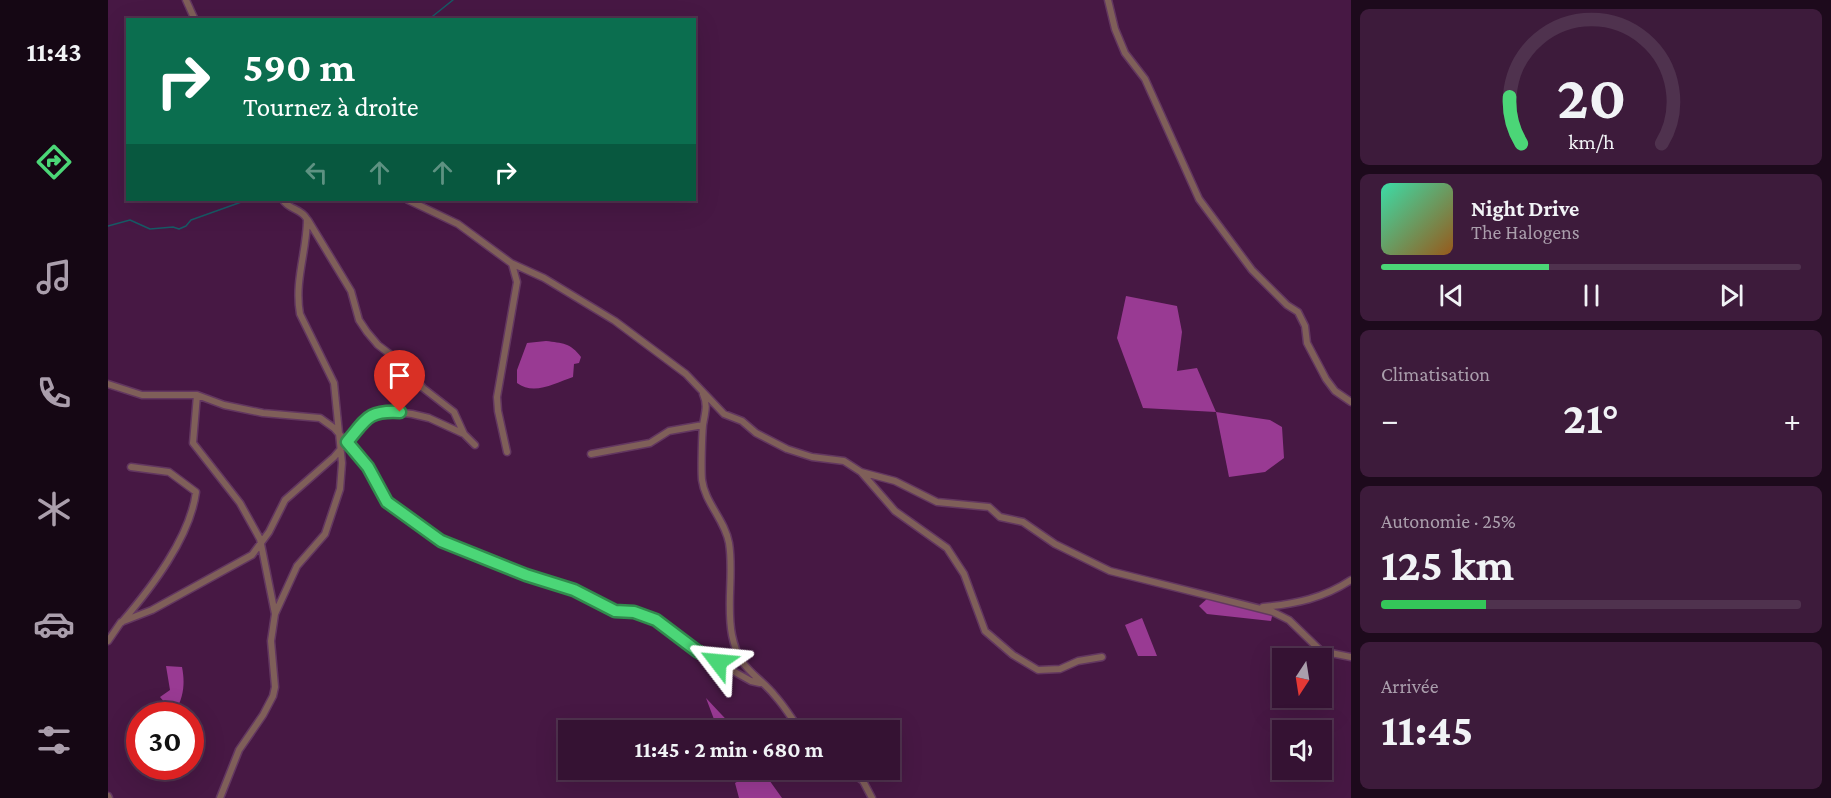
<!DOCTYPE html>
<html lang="fr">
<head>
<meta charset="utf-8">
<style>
  body { margin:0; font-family:"Crimson Pro",serif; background:#3d1b3b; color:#f1f3f6; height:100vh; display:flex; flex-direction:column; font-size:22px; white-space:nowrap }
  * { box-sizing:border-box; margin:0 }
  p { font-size:20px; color:#aa9eac }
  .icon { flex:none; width:33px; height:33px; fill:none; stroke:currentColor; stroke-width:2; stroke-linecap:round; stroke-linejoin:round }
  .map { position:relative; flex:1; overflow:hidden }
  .panel { display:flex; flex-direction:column; gap:9px; padding:9px; background:#1d0a1c; width:480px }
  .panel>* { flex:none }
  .hud { position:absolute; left:18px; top:18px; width:570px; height:183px; border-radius:0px; box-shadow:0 6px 24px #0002,0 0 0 2px #4f324e; background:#0b6e4f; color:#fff; overflow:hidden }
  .needle { width:39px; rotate:192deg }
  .tools { position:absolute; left:1164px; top:648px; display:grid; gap:12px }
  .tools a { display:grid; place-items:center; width:60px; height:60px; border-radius:0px; background:#351233; box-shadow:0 6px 24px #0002,0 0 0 2px #4f324e; font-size:30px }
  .speed { position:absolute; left:18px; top:702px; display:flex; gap:12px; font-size:30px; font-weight:700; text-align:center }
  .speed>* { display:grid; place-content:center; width:78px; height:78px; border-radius:50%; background:#351233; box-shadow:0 6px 24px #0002,0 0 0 2px #4f324e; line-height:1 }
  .speed .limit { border:9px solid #d22; background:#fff; color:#111 }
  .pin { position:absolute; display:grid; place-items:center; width:51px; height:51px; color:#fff; margin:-62px -26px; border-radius:50% 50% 50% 0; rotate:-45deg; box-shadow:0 0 6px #0007 }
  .pin .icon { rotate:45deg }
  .me { position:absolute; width:66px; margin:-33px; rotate:299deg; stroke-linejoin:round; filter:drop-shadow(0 0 4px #0008) }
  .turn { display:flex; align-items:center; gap:21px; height:126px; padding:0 18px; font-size:27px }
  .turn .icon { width:78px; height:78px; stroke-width:2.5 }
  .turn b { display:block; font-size:42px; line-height:51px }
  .lanes { display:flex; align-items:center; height:57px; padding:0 18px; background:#0003; justify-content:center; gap:30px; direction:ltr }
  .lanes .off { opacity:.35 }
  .big { font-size:45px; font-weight:700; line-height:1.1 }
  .panel .card { flex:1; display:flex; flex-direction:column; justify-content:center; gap:9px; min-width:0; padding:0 21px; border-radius:9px; background:#3d1b3b }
  .panel .dial { align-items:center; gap:0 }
  .dial svg { height:156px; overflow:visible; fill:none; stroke:#4f324e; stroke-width:7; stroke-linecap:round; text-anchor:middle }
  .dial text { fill:#f1f3f6; stroke:none }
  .song { display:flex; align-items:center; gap:18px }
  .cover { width:72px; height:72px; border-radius:9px; background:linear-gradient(135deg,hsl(160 70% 55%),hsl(30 70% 35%)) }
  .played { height:6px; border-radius:3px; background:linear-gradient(90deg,#4bd677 40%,#4f324e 40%) }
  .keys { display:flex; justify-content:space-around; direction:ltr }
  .heat { display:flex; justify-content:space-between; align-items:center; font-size:33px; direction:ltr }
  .charge { height:9px; border-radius:4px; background:linear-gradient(90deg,#34c759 25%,#4f324e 0) }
  .trip { position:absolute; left:450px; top:720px; width:342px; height:60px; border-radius:0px; background:#351233; box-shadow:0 6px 24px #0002,0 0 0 2px #4f324e; font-weight:700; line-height:60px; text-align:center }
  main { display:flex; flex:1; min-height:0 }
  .tab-bar { display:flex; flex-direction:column; width:108px; justify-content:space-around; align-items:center; background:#150714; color:#aa9eac }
  .tab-bar .icon { width:42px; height:42px }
  .tab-bar .current { color:#4bd677 }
  .tab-bar b { font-size:27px; color:#f1f3f6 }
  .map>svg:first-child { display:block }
  .forest { fill:#993a93 }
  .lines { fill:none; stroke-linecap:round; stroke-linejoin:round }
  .stream { stroke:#175a65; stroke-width:1.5 }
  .minor-casing { stroke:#633760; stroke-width:9 }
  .minor { stroke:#7f5f59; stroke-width:6 }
  .route-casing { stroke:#318b4d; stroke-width:15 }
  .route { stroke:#4bd677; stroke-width:10 }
</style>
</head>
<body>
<main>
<nav class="tab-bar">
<b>11:43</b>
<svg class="icon current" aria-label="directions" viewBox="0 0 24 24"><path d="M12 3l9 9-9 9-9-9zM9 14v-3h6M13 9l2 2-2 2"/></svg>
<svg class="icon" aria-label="music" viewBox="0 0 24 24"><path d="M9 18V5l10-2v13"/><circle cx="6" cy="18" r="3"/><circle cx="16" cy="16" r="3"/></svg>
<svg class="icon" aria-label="phone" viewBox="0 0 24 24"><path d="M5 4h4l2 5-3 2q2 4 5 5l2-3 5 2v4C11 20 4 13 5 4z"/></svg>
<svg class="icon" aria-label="climate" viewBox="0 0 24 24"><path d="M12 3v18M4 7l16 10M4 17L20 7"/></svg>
<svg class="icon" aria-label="car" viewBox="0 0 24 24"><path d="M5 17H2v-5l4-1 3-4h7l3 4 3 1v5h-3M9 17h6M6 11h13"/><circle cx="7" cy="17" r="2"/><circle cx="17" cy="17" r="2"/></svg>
<svg class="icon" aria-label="filters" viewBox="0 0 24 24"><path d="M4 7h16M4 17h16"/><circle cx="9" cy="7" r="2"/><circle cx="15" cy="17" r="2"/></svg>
</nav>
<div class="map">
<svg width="1243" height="798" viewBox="0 0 1243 798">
  <rect width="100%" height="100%" fill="#471844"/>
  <path class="forest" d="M1018 296 1069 306 1074 332 1069 371 1089 368 1108 412 1162 420 1174 427 1176 458 1157 472 1121 477 1108 412 1035 408 1009 338Z
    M438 341C454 343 463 343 473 357L471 363 466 364 465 377C447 383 426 396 409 383V370L419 343Z
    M1100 598 1165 612 1163 621 1099 614 1091 606Z
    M1034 618 1049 656H1030L1017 625Z
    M58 666 74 667C77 682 76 696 68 710H63L52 697 62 690Z
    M598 698 628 730H610Z
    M650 770H663L659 777 674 798H631L627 783Z"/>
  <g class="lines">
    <path class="stream" d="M320 20 345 0
      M0 226 22 220 42 229 65 227 71 229 78 226 83 220 139 200"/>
    <defs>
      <path id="minor" d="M78 0 87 20
        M1000 0 1007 29 1017 53 1037 79 1091 199 1144 270 1179 305 1190 312 1197 326 1199 343 1218 379 1227 391 1243 402
        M300 200 350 224 403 263 436 278 507 321 578 374 616 414 634 421 648 433 679 449 704 457 736 461 753 472 787 481 829 502 881 507 892 517 915 522 947 544 1002 571 1165 612 1181 620 1213 651 1243 657
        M200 220 243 291 251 320 259 332 270 345 295 364 315 388 346 412 356 434 367 445
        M0 384 34 395H89L116 405 155 413 212 418 226 428 260 467 279 502 333 541 418 575 466 589 507 611 527 612 548 620 589 651 643 681 652 683
        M595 394C600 405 597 413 595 425 594 436 593 468 594 480 597 503 617 520 621 543 626 573 618 605 624 635 631 671 649 673 668 697 677 707 684 719 692 730
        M89 395 85 443 132 503 152 539 167 614
        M399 452 390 411 389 397 409 282 404 264
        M483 454 542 443 561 431 595 425
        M753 472 787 511 839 548 856 574 877 631 905 655 930 670 952 669 970 661 994 657
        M1155 607C1188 604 1216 598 1243 580
        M14 622C43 588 82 538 88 492L61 472 23 467
        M0 641 13 622 44 610 144 555 161 532 177 500 226 457 262 415 280 411 304 414 321 418 356 434
        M741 770 755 781 764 798
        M0 796 1 798
        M112 798 131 750 155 715 165 696 167 687 163 641 167 614 189 566 217 534 232 489 234 463 226 383 192 314C186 281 199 251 199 219 193 208 181 210 175 200"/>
    </defs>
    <use href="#minor" class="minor-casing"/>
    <use href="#minor" class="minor"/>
  </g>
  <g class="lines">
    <defs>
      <path id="route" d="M292 412C259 410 258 420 239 442L260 467 279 502 333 541 418 575 466 590 507 611 526 612 548 620 589 651 610 662"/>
    </defs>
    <use href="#route" class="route-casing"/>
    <use href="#route" class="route"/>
  </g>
</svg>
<div class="tools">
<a><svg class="needle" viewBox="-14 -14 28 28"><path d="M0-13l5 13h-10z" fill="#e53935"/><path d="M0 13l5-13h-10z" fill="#aa9eac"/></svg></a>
<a><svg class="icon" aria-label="sound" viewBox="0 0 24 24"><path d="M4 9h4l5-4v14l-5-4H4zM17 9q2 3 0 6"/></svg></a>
</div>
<div class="speed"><div class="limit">30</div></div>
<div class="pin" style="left:292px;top:412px;background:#d93025"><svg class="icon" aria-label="arrive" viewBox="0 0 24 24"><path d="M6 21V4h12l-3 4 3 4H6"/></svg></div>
<svg class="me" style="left:610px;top:662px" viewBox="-20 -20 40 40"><path d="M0-17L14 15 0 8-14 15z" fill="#4bd677" stroke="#fff" stroke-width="4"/></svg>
<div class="trip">11:45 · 2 min · 680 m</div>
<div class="hud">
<div class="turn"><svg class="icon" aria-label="right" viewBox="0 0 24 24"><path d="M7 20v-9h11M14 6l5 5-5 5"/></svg><div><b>590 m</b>Tournez à droite</div></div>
<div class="lanes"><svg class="icon off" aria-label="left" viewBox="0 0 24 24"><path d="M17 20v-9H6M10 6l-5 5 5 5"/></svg><svg class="icon off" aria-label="ahead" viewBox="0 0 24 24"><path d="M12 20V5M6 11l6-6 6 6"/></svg><svg class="icon off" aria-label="ahead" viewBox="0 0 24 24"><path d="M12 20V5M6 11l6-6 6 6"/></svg><svg class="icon" aria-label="right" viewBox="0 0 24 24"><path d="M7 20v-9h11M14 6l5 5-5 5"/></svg></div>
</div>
</div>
<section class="panel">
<div class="card dial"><svg viewBox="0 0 100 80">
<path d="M14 69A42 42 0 1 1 86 69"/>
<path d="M14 69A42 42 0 0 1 8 45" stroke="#4bd677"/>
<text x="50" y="56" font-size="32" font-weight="700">20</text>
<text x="50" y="72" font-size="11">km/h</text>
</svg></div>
<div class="card">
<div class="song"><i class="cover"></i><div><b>Night Drive</b><p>The Halogens</p></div></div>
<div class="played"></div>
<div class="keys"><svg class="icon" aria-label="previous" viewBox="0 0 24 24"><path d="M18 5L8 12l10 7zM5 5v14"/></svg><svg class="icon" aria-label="pause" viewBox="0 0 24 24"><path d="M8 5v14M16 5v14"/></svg><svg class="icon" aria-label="next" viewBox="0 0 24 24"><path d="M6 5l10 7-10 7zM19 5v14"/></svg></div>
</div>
<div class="card"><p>Climatisation</p>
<div class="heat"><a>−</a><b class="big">21°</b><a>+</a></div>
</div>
<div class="card"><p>Autonomie · 25%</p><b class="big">125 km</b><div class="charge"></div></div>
<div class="card"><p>Arrivée</p><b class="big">11:45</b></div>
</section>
</main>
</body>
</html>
